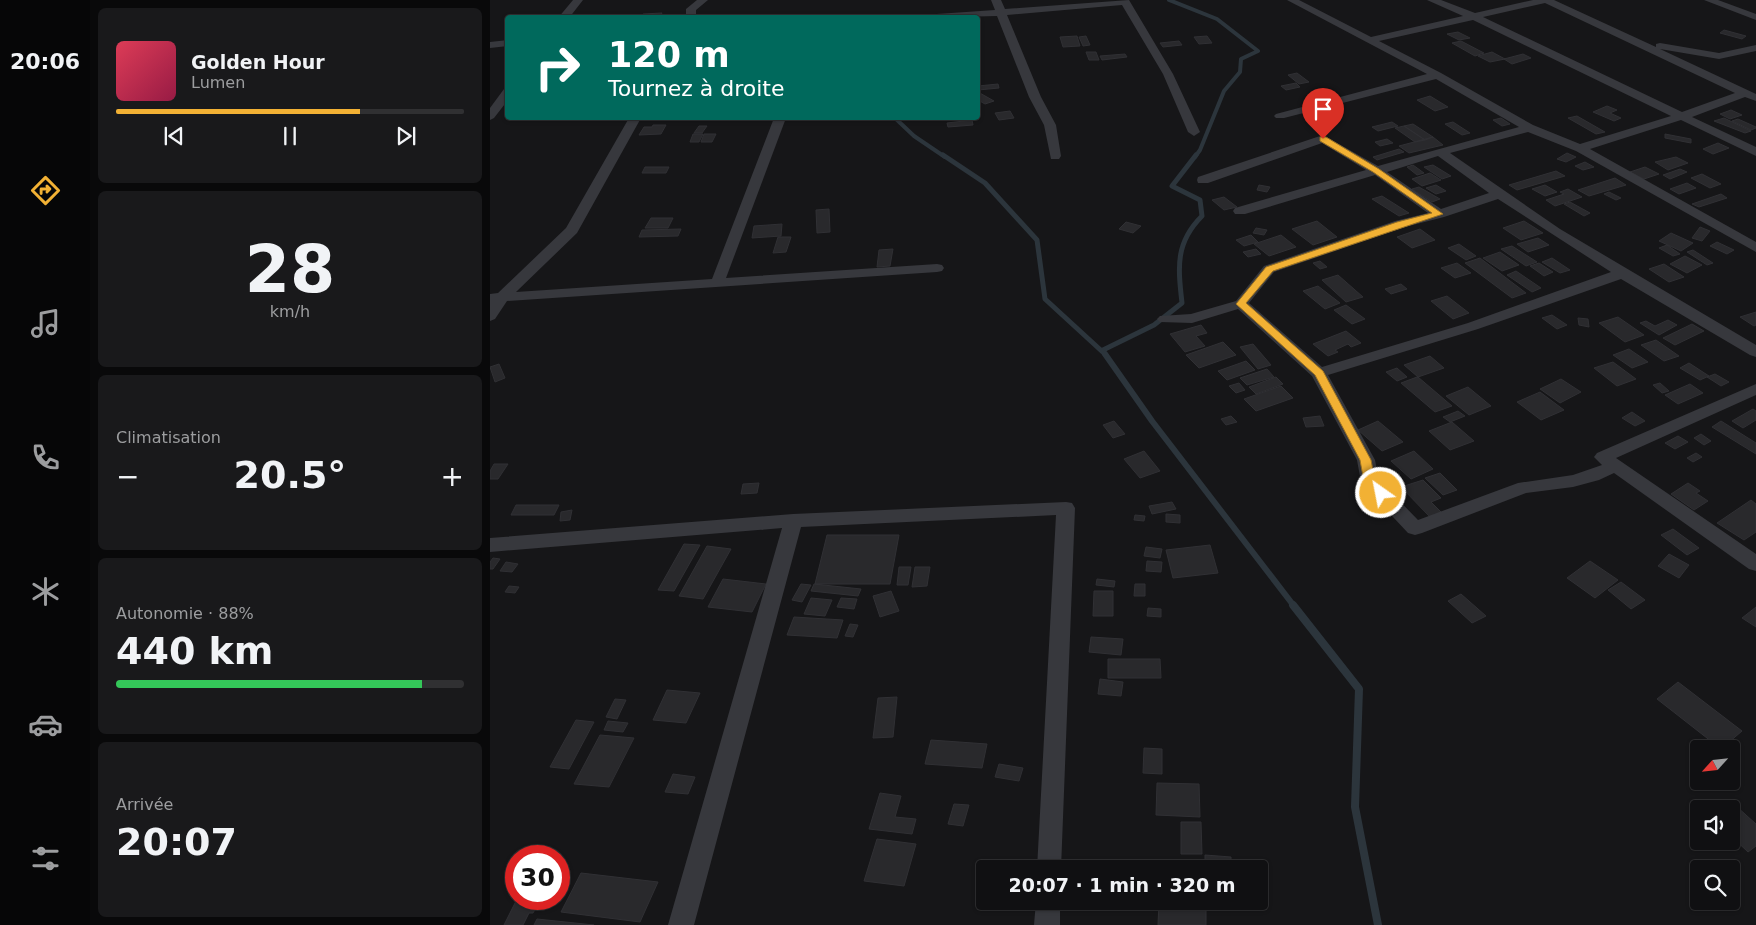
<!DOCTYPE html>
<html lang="fr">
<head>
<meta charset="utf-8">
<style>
  body { margin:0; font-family:"DejaVu Sans",sans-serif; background:#19191b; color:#f1f3f6; height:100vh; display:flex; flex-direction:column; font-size:19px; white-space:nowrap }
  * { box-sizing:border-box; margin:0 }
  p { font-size:16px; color:#9c9d9f }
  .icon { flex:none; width:28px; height:28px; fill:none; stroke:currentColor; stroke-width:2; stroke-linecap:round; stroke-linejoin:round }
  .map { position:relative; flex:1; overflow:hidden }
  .drawer { display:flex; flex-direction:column; gap:8px; padding:8px; background:#09090a; width:400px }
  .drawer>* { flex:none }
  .banner { position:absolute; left:15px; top:15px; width:475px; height:105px; border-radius:5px; box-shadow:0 1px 4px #0004,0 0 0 1px #303032; background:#00695c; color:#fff; overflow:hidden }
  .needle { width:32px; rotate:243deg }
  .fabs { position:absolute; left:1200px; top:740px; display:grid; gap:10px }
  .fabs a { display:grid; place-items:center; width:50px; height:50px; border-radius:5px; background:#101012; box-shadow:0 1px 4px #0004,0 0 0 1px #303032; font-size:25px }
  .speed { position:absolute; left:15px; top:845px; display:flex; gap:10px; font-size:25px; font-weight:700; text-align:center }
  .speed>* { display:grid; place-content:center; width:65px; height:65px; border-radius:50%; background:#101012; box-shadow:0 1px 4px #0004,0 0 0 1px #303032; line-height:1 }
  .speed .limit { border:8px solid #d22; background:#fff; color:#111 }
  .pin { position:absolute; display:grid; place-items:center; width:42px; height:42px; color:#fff; margin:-51px -21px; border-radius:50% 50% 50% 0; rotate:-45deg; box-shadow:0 0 5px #0007 }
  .pin .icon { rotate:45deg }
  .me { position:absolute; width:55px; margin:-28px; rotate:327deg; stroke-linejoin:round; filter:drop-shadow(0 0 4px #0008) }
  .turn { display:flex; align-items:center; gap:18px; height:105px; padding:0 20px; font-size:22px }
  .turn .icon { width:65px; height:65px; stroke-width:2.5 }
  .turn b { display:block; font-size:35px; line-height:42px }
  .big { font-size:38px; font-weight:800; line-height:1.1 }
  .drawer .card { flex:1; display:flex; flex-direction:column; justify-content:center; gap:8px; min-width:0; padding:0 18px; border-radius:8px; background:#19191b }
  .drawer .dial { align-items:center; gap:0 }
  .dial b { font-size:65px; line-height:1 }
  .song { display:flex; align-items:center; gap:15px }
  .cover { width:60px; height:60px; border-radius:8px; background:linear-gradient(135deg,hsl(350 70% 55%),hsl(340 70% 35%)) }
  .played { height:5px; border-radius:2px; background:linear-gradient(90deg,#f2b134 70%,#303032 70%) }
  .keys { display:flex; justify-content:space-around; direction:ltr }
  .heat { display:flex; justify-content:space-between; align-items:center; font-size:28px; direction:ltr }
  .charge { height:8px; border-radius:4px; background:linear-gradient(90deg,#34c759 88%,#303032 0) }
  .trip { position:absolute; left:486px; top:860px; width:292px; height:50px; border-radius:5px; background:#101012; box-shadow:0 1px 4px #0004,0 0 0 1px #303032; font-weight:800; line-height:50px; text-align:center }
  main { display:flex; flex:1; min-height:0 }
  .tab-bar { display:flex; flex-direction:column; width:90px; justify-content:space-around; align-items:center; background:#060607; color:#9c9d9f }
  .tab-bar .icon { width:35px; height:35px }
  .tab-bar .active { color:#f2b134 }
  .tab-bar b { font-size:22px; color:#f1f3f6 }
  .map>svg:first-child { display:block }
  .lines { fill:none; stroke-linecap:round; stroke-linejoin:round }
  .stream-far3 { stroke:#2c353c; stroke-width:4 }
  .stream-far2 { stroke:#2c353c; stroke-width:5 }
  .stream-far1 { stroke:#2c353c; stroke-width:6 }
  .stream { stroke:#2c353c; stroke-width:8 }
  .building { fill:#29292c; stroke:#303034 }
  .minor { fill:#37383d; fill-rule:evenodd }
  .route { fill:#f2b134; stroke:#9d7322 }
</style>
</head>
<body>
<main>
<nav class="tab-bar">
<b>20:06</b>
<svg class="icon active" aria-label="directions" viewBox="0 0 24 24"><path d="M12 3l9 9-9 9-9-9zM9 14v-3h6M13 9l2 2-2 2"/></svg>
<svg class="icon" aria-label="music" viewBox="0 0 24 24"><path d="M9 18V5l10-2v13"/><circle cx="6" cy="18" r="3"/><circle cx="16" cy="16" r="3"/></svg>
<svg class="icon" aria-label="phone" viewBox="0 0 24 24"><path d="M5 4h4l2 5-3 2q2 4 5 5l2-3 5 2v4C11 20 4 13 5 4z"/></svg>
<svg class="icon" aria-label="climate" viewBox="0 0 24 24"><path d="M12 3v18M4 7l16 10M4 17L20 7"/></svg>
<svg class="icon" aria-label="car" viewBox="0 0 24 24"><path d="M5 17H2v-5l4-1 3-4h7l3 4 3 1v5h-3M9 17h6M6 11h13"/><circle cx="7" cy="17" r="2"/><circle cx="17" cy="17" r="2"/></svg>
<svg class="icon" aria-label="filters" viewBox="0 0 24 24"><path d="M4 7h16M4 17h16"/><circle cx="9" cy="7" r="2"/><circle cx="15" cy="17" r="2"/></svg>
</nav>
<section class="drawer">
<div class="card">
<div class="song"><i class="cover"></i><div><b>Golden Hour</b><p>Lumen</p></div></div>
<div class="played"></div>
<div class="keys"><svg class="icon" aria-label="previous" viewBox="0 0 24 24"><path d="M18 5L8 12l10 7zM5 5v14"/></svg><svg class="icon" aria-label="pause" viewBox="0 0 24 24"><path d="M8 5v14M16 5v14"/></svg><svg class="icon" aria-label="next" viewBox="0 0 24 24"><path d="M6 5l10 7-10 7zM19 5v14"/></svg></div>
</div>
<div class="card dial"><b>28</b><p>km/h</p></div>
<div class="card"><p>Climatisation</p>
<div class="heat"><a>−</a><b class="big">20.5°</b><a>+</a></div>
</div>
<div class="card"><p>Autonomie · 88%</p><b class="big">440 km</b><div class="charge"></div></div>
<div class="card"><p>Arrivée</p><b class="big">20:07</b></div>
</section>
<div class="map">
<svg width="1266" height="925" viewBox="0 0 1266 925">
  <rect width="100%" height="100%" fill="#161618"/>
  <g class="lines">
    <path class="stream-far3" d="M679 0 727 19 768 51 751 59 750 72 734 91 710 150 705 157
      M405 118 424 136 455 157"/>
    <path class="stream-far2" d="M453 155 495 183 547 240 555 299 616 355
      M613 350 664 325 692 303C688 267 685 243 712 216L710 200 682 186 706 155"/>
    <path class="stream-far1" d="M615 354 662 421 804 606"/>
    <path class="stream" d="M803 605 869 689 865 807 888 925"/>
  </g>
  <path class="building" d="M172 13 169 18H150L153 14Z
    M1234 30 1256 36 1252 39 1230 33Z
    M968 32 980 38 969 40 957 34Z
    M587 36 590 46 573 47 570 37Z
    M596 36 600 45 593 46 589 37Z
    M717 36 722 43 709 44 704 37Z
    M689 41 692 45 673 47 670 43Z
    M971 41 994 53 985 56 962 43Z
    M596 52H606L609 60H599Z
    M1002 52 1015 59 1000 62 988 56Z
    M635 54 637 57 612 60 610 56Z
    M1033 54 1041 58 1022 64 1014 59Z
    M807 73 819 82 809 84 798 75Z
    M806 83 810 87 796 90 791 86Z
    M508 84 509 88 488 90V86Z
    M488 92 504 101 495 104 488 100Z
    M940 96 958 107 945 111 927 100Z
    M1117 106 1127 110 1120 113 1131 118 1124 121 1103 112Z
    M1241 110 1252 115 1240 119 1230 114Z
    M520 111 524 118 509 120 505 113Z
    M1087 116 1115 132 1106 134 1078 118Z
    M1011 118 1020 124 1012 126 1003 120Z
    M1234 118 1261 131 1255 133 1224 121Z
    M1248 119 1266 127V128L1261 130 1242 121Z
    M482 120 483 125 458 127 457 123Z
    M902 122 908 126 888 131 882 127Z
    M963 122 980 133 972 135 955 124Z
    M923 124 943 137 935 140 914 126Z
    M163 125H176L171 134 149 135 154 127H162Z
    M209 126H217L212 133H204Z
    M914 126 935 140 925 142 905 128Z
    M203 134H213L209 142H200Z
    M214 134H226L222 142H211Z
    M1175 134 1201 139V143L1175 138Z
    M943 137 953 145 919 153 909 146Z
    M897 139 903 143 890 146 885 142Z
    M1228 143 1239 148 1223 154 1213 149Z
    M909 149 914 152 887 160 883 157Z
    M1077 153 1086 157 1076 162 1067 159Z
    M1186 157 1198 163 1178 170 1165 162Z
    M1095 162 1104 167 1093 170 1085 166Z
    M923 165 934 173 927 175 917 167Z
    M943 165 961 176 952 179 934 167Z
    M155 167H179L176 173H152Z
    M1155 167 1169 174 1154 179 1140 172Z
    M1190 169 1197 172 1180 179 1173 175Z
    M1066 171 1075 176 1027 190 1019 185Z
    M940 173 951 180 932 186 922 179Z
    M1212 174 1231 184 1220 188 1201 178Z
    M1125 178 1136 185 1099 196 1088 190Z
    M1197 183 1206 188 1189 194 1180 189Z
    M769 185 780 187 777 192 767 190Z
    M946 185 956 191 946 194 936 188Z
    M1055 185 1067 192 1055 196 1042 189Z
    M929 187 950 199 942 202 922 189Z
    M1078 189 1092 197 1065 206 1056 200 1074 194 1070 192Z
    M1119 192 1131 198 1126 200 1114 194Z
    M1231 194 1237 198 1209 207 1202 204Z
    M892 196 919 213 909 216 882 199Z
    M734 197 747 207 734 210 722 200Z
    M1080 202 1100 213 1094 216 1074 204Z
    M339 209 340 232 327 233 326 210Z
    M161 218H183L178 228H155Z
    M827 221 847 237 823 245 802 229Z
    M1034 221 1053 233 1031 240 1013 228Z
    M636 222 651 226 643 233 629 229Z
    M292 224 291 236 262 238 264 226Z
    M1210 227 1220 231 1212 241 1202 238Z
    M766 228 777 230 774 235 763 233Z
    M191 229 188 236 149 237 152 230Z
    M930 229 945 240 922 248 907 237Z
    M1181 233 1203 243 1191 251 1169 241Z
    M761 235 768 242 754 246 746 240Z
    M791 235 806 247 779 256 764 244Z
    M288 237H301L296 252 283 253Z
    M1048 238 1059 245 1038 252 1027 244Z
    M1227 242 1244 250 1237 254 1220 246Z
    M969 244 986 256 976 260 958 248Z
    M1177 245 1190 254 1183 256 1169 248Z
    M1022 246 1047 262 1036 266 1011 249Z
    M403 249 400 266 387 267 389 250Z
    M766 249 771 254 758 257 753 252Z
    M1203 250 1223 263 1217 265 1197 252Z
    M1010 252 1029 265 1012 271 993 258Z
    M1195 256 1212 265 1197 273 1180 264Z
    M990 258 1036 293 1022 298 975 263Z
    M1062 258 1080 270 1070 273 1052 262Z
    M830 261 837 267 830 269 823 263Z
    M967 263 981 273 965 278 951 268Z
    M1049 263 1063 272 1054 276 1040 266Z
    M1174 264 1194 277 1179 282 1159 269Z
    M1026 271 1051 288 1042 292 1017 275Z
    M848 275 873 297 856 302 832 280Z
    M911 284 917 289 901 294 895 289Z
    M828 286 850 303 835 309 813 291Z
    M957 296 979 313 963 319 941 301Z
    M856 305 875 319 862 324 844 310Z
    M1266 312V325L1264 326 1250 317Z
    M1062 315 1077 325 1067 329 1052 318Z
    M1128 317 1154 335 1135 342 1109 323Z
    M1088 318 1098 319 1099 327 1089 325Z
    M1178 320 1187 325 1169 335 1150 323 1156 321 1165 326Z
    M1202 324 1214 331 1185 345 1173 338Z
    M711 325 717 333 706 336 715 346 695 352 680 334Z
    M856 331 871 343 861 347 858 344 845 350 848 352 838 356 823 344Z
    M1166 340 1189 356 1174 361 1151 345Z
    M733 342 746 355 709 368 696 355Z
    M763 344 781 365 768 369 750 347Z
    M1139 349 1158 362 1142 368 1123 355Z
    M940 356 954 368 928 377 914 365Z
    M756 361 765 370 737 380 728 371Z
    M1123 362 1146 379 1127 386 1104 368Z
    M1199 363 1219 376 1210 380 1190 368Z
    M9 364 15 378 5 382 0 367Z
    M907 368 917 377 907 381 896 372Z
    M777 369 784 377 757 385 750 378Z
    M1225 374 1239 382 1231 386 1217 377Z
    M786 377 793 384 766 394 759 387Z
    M927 377H928L962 406 945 412 911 383Z
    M1071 379 1091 392 1070 403 1050 389Z
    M749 383 755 390 746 393 739 386Z
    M1170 383 1179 391 1172 393 1163 385Z
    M1200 384 1213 393 1188 404 1175 395Z
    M791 386 803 398 766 411 754 399Z
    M978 387 1001 406 979 415 956 396Z
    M1050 392 1074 410 1051 420 1027 402Z
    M1263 409 1266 411V420L1253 428 1242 421Z
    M968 411 975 416 960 422 953 417Z
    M1142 412 1155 421 1145 426 1132 418Z
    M741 416 747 422 736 425 731 419Z
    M830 416 834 426 816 427 813 418Z
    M624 421 635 434 623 438 613 425Z
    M888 421 913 442 892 451 868 430Z
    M1231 421 1266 443V454L1222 427Z
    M962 422 984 441 960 450 939 431Z
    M1211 434 1221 441 1214 445 1204 438Z
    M1188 436 1198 442 1185 449 1175 443Z
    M654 451 670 471 650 478 634 459Z
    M924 451 943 469 921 479 901 461Z
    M1206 453 1212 457 1203 462 1197 458Z
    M4 464H18L8 479H0V471Z
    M950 473 967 490 953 495 935 478Z
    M933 480 951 498 941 502 951 512 940 517 911 487Z
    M269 483 267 493 251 494 253 484Z
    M1198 483 1210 491 1206 493 1218 501 1204 510 1181 494Z
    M1261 500 1266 504V532L1254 540 1227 523Z
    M682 502 686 509 662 514 659 506Z
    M26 505H69L64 515H21Z
    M82 510 80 520 70 521 71 512Z
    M676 514 690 515V523L676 522Z
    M645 515 655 516 654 521 644 520Z
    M1183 529 1209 548 1197 555 1171 535Z
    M337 535H409L400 584H325Z
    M194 544 210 545 184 591 168 590Z
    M720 545 728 573 683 578 676 550Z
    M217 546 241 549 213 599 189 596Z
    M656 547 672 549 670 558 654 556Z
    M1179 554 1199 565 1189 578 1168 566Z
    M3 558 10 559 3 569H0V562Z
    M657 561 672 562 671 572 656 571Z
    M1100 561 1128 580 1105 598 1077 578Z
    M16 562 28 564 22 572 10 571Z
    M409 567H421L418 585H407Z
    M425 567H440L437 586 422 587Z
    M233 579 276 584 262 612 218 607Z
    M607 579 625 581 624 587 606 585Z
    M1131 582 1155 600 1141 609 1118 590Z
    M311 584 321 585 312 602 302 600Z
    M324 584 371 589 368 596 321 591Z
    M645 584H655V596H644Z
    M19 586 29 587 25 593 15 592Z
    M401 591 409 611 390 617 383 596Z
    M604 591H623V616H603Z
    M971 594 996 616 982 623 958 601Z
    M321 598 342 600 335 616 314 614Z
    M351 598 367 599 364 609 347 607Z
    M1266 607V627L1252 618Z
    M658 608 671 609V617L657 616Z
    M304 617 353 620 347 638 297 635Z
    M360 624 368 625 363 637 355 636Z
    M601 637 633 639 631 655 599 652Z
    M618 659H670L671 678H618Z
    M610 679 633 682 631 696 608 694Z
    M1188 682 1252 731 1231 749 1167 699Z
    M177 690 210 693 196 723 163 720Z
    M407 697 403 737 383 738 388 698Z
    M125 699 136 700 127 719 116 717Z
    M86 720 104 722 79 769 60 767Z
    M118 721 138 723 133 732 114 730Z
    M110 735 144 738 119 787 84 784Z
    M441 740 497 744 492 768 435 764Z
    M654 748 672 749V774L653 773Z
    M509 764 533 768 529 781 505 777Z
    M183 774 205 777 198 794 175 792Z
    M667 783 709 784 710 817 666 815Z
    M390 793 411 796 405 817 426 819 422 834 379 829Z
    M464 804 479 805 473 826 458 824Z
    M1246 806 1266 824V846L1258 852 1241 836V810Z
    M691 822H711L712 854H691Z
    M387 839 426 844 414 886 374 881Z
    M715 855 741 857V869H715Z
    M69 872 76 873 69 888Z
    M91 873 168 882 150 922 71 912Z
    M27 899H51L43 913H39L33 925H14Z
    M590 901H618L617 908 590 906Z
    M669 901H716V925H668Z
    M47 919 104 925H44Z"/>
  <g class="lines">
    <path class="minor" d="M83 0H93L79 18H68Z
      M207 0H218L206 10V18H196V9Z
      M501 0H511L515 9 639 0 683 74 710 132 704 136 698 132 673 74 632 5 517 15 551 97 566 125 571 156 569 159H561L554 125 539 97 507 16 427 18 432 15 505 10Z
      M797 0H809L881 37 973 16 937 0H951L985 13 1043 0H1064L1166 47V44L1170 43 1229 53 1266 45V51L1229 59 1170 49 1266 94V101L1255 97 1202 117 1266 147V156L1191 120 1100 149 1266 242V252L1086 151 1038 132 960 153 1070 229 1266 345V357L1260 355 1131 279 988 329 838 375 885 460 889 480 928 520 1028 483 1083 475 1112 465 1104 457 1107 453 1266 384V395L1126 458 1266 554V571L1259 569 1124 473 1109 480 1083 487 1036 493 932 533 925 535 918 533 874 486 871 482 867 460 822 376 748 309 702 323 670 322 667 319 670 316 701 314 746 301 774 266 905 221 938 213 885 175 755 214H745L743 211 745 208 876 170 832 143 718 183H708L707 180 708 177 833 135 888 166 1029 127 946 79 794 118H786L784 116 786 114 937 74ZM1055 3 1245 93 1192 112 993 17ZM983 20 1181 116 1090 144 1043 125 951 73 889 41ZM948 156 999 193 951 209 897 172ZM1008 199 1121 272 978 323 832 367 759 303 784 272 915 227 954 217Z
      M1214 0H1228L1266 14V20Z
      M18 40V46L0 48V42Z
      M18 88V100L4 118 0 120V108L14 89Z
      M139 118H151L87 233 26 292 222 279 284 118H296L236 278 447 264 452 265 454 268 452 271 447 272 17 301 5 319 0 321V294L8 293 76 228Z
      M576 502 582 503 585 508 571 869H547L566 515 311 527 204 925H178L292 528 0 552V538L303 514Z
      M546 901H570V925H544Z"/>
  </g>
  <path class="route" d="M830 137H836L889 169 953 214 783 271 756 303 833 371 881 460 885 480 897 493 891 497 887 496 874 482 870 460 825 375 746 304 776 267 907 222 942 213 883 172 830 141Z"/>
</svg>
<div class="fabs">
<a><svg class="needle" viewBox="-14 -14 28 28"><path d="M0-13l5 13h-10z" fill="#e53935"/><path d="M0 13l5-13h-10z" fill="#9c9d9f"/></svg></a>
<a><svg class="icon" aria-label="sound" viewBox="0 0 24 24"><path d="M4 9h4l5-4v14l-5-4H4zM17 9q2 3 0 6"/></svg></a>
<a><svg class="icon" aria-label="search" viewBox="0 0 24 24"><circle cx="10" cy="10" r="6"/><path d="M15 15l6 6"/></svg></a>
</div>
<div class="speed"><div class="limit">30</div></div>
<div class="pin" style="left:833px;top:139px;background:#d93025"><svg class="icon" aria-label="arrive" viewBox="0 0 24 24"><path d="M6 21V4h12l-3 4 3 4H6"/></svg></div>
<svg class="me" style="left:891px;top:493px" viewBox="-20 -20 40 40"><circle r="17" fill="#f2b134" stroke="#fff" stroke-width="3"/><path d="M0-11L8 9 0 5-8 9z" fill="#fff"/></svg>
<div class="trip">20:07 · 1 min · 320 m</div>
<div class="banner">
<div class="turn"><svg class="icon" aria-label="right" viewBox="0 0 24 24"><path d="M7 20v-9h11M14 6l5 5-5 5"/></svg><div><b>120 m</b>Tournez à droite</div></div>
</div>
</div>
</main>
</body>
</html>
